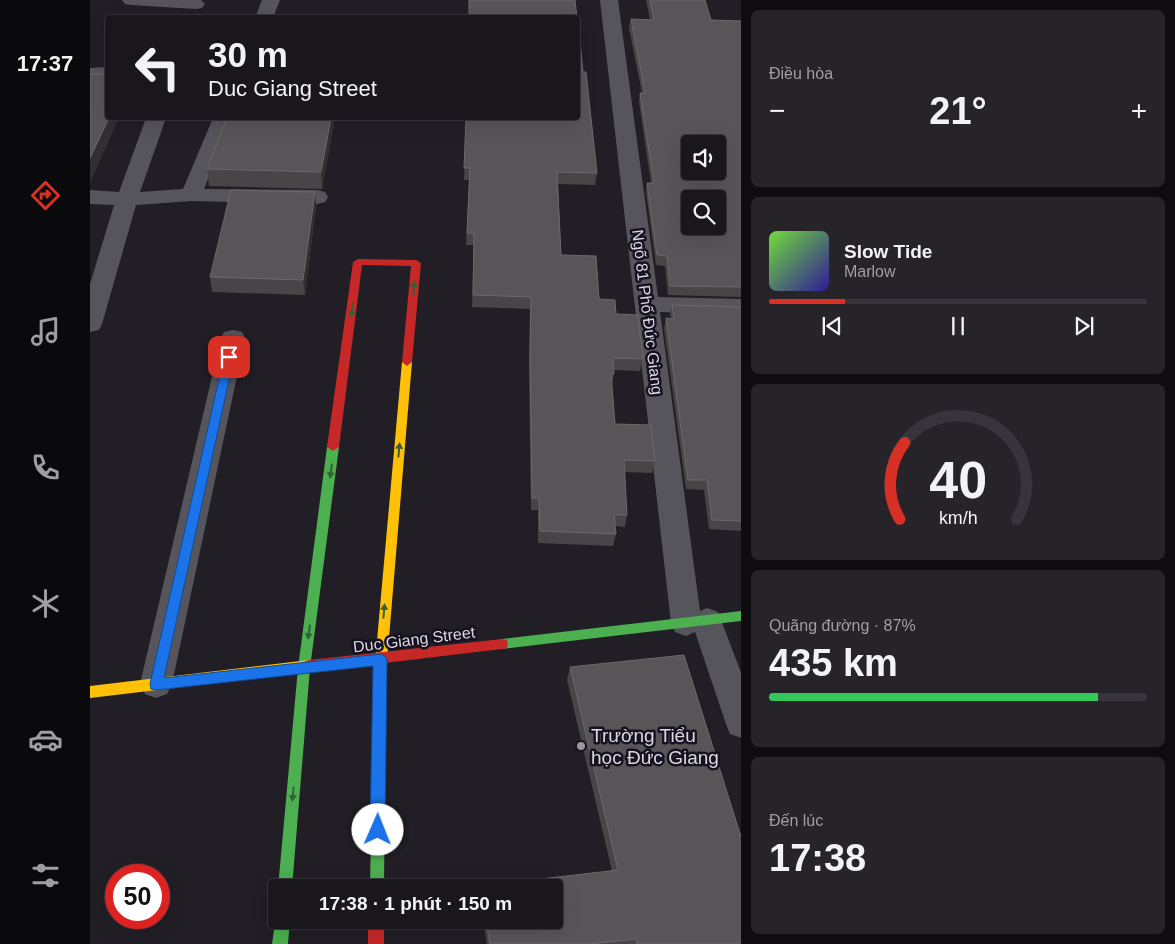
<!DOCTYPE html>
<html lang="vi">
<head>
<meta charset="utf-8">
<style>
  body { margin:0; font-family:Helvetica,sans-serif; background:#262329; color:#f1f3f6; height:100vh; display:flex; flex-direction:column; font-size:19px; white-space:nowrap }
  * { box-sizing:border-box; margin:0 }
  p { font-size:16px; color:#9f9fa3 }
  .icon { flex:none; width:28px; height:28px; fill:none; stroke:currentColor; stroke-width:2; stroke-linecap:round; stroke-linejoin:round }
  .map { position:relative; flex:1; overflow:hidden }
  .details { display:flex; flex-direction:column; gap:10px; padding:10px; background:#0e0c0f; width:434px }
  .details>* { flex:none }
  .hud { position:absolute; left:15px; top:15px; width:475px; height:105px; border-radius:5px; box-shadow:0 5px 20px #0002,0 0 0 1px #37353b; background:#19161c; color:#f1f3f6; overflow:hidden }
  .buttons { position:absolute; left:591px; top:135px; display:grid; gap:10px }
  .buttons a { display:grid; place-items:center; width:45px; height:45px; border-radius:5px; background:#19161c; box-shadow:0 5px 20px #0002,0 0 0 1px #37353b; font-size:25px }
  .speed { position:absolute; left:15px; top:864px; display:flex; gap:10px; font-size:25px; font-weight:700; text-align:center }
  .speed>* { display:grid; place-content:center; width:65px; height:65px; border-radius:50%; background:#19161c; box-shadow:0 5px 20px #0002,0 0 0 1px #37353b; line-height:1 }
  .speed .limit { border:8px solid #d22; background:#fff; color:#111 }
  .pin { position:absolute; display:grid; place-items:center; width:42px; height:42px; color:#fff; margin:-21px; border-radius:10px; box-shadow:0 2px 8px #0006 }
  .me { position:absolute; width:55px; margin:-28px; rotate:1deg; stroke-linejoin:round; filter:drop-shadow(0 0 4px #0008) }
  .turn { display:flex; align-items:center; gap:18px; height:105px; padding:0 20px; font-size:22px }
  .turn .icon { width:65px; height:65px; stroke-width:2.5 }
  .turn b { display:block; font-size:35px; line-height:42px }
  .big { font-size:38px; font-weight:700; line-height:1.1 }
  .details .card { flex:1; display:flex; flex-direction:column; justify-content:center; gap:8px; min-width:0; padding:0 18px; border-radius:8px; background:#262329 }
  .details .dial { align-items:center; gap:0 }
  .dial svg { height:130px; overflow:visible; fill:none; stroke:#37353b; stroke-width:7; stroke-linecap:round; text-anchor:middle }
  .dial text { fill:#f1f3f6; stroke:none }
  .song { display:flex; align-items:center; gap:15px }
  .cover { width:60px; height:60px; border-radius:8px; background:linear-gradient(135deg,hsl(100 70% 55%),hsl(250 70% 35%)) }
  .played { height:5px; border-radius:2px; background:linear-gradient(90deg,#d93025 20%,#37353b 20%) }
  .keys { display:flex; justify-content:space-around; direction:ltr }
  .heat { display:flex; justify-content:space-between; align-items:center; font-size:28px; direction:ltr }
  .charge { height:8px; border-radius:4px; background:linear-gradient(90deg,#34c759 87%,#37353b 0) }
  .trip { position:absolute; left:178px; top:879px; width:295px; height:50px; border-radius:5px; background:#19161c; box-shadow:0 5px 20px #0002,0 0 0 1px #37353b; font-weight:700; line-height:50px; text-align:center }
  main { display:flex; flex:1; min-height:0 }
  .tab-bar { display:flex; flex-direction:column; width:90px; justify-content:space-around; align-items:center; background:#0a090b; color:#9f9fa3 }
  .tab-bar .icon { width:35px; height:35px }
  .tab-bar .current { color:#d93025 }
  .tab-bar b { font-size:22px; color:#f1f3f6 }
  .map>svg:first-child { display:block }
  .lines { fill:none; stroke-linecap:round; stroke-linejoin:round }
  .street { fill:#57555c; fill-rule:evenodd }
  .fast { fill:#4caf50; fill-rule:evenodd }
  .slow { fill:#ffc107; fill-rule:evenodd }
  .jam { fill:#c62828; fill-rule:evenodd }
  .wall { fill:#484548 }
  .shaded-wall { fill:#322f33 }
  .building { fill:#585558; stroke:#6c696e; fill-rule:evenodd }
  .oneway { fill:#326038 }
  .route { fill:#1a73e8; stroke:#114b97 }
  .poi-dot { fill:#9a97a0; stroke:#171220; stroke-width:2 }
  .labels { text-anchor:middle; stroke-width:5; stroke-linejoin:round; paint-order:stroke }
  .street-label { font-size:16px; fill:#dbd8e2; stroke:#171220 }
  .near-poi-label { font-size:19px; fill:#dbd8e2; stroke:#171220; text-anchor:start }
</style>
</head>
<body>
<main>
<nav class="tab-bar">
<b>17:37</b>
<svg class="icon current" aria-label="directions" viewBox="0 0 24 24"><path d="M12 3l9 9-9 9-9-9zM9 14v-3h6M13 9l2 2-2 2"/></svg>
<svg class="icon" aria-label="music" viewBox="0 0 24 24"><path d="M9 18V5l10-2v13"/><circle cx="6" cy="18" r="3"/><circle cx="16" cy="16" r="3"/></svg>
<svg class="icon" aria-label="phone" viewBox="0 0 24 24"><path d="M5 4h4l2 5-3 2q2 4 5 5l2-3 5 2v4C11 20 4 13 5 4z"/></svg>
<svg class="icon" aria-label="climate" viewBox="0 0 24 24"><path d="M12 3v18M4 7l16 10M4 17L20 7"/></svg>
<svg class="icon" aria-label="car" viewBox="0 0 24 24"><path d="M5 17H2v-5l4-1 3-4h7l3 4 3 1v5h-3M9 17h6M6 11h13"/><circle cx="7" cy="17" r="2"/><circle cx="17" cy="17" r="2"/></svg>
<svg class="icon" aria-label="filters" viewBox="0 0 24 24"><path d="M4 7h16M4 17h16"/><circle cx="9" cy="7" r="2"/><circle cx="15" cy="17" r="2"/></svg>
</nav>
<div class="map">
<svg width="652" height="944" viewBox="0 0 652 944">
  <rect width="100%" height="100%" fill="#211e26"/>
  <g class="lines">
    <path class="street" d="M32 0H111L115 4 112 8 106 9 41 5 35 4Z
      M172 0H190L183 18H165Z
      M510 0H528L568 297 652 299V315L570 312 610 611 617 608 628 612 652 675V738L640 734 636 724 605 632 596 636 585 632 581 623Z
      M18 67V79L0 80V68Z
      M56 118H76L50 192 93 189 123 118H143L114 189 227 190 235 192 238 197 235 202 227 204 101 201 46 205 12 324 9 330 0 332V284L24 205 0 204V190L29 192Z
      M143 330 152 332 155 338 82 684 77 694 66 698 55 694 50 684 131 338 134 332Z"/>
    <path class="fast" d="M243 443 249 447 220 668 202 888H188L208 668 237 447Z
      M652 611V621L412 649 407 648 406 644 407 640 412 639Z
      M290 668 295 670 296 674 294 888H280L284 674 285 670Z
      M186 916V920H200L198 944H182Z"/>
    <path class="slow" d="M317 358 322 362 296 674 295 678 290 680 285 678 284 674 312 362Z
      M219 660 224 662 225 666 224 670 219 672 0 698V686Z"/>
    <path class="jam" d="M268 259 326 260 331 263 322 362 317 366 312 362 321 266 272 265 249 447 243 451 237 447 263 262Z
      M412 639 417 640 418 644 417 648 412 649 219 672 214 670 213 666 214 662 219 660Z
      M278 920H294V944H278Z"/>
  </g>
  <path class="wall" d="M556 0H615L621 20 652 21V297L578 295 575 266 566 265 556 192 557 183H561L549 102 550 93H552L539 28 541 19 560 20Z
    M493 72 507 173 505 185 468 184 471 255 509 299 526 314 553 359 550 371 524 370V374L522 385 525 424 565 461 562 473 534 472 537 515 535 527 525 526 526 534 523 546 448 543V510H441L439 367 440 309 382 307 384 245H376L379 180H374L376 118Z
    M137 118H245L232 189 119 186 117 169Z
    M225 192 226 206 215 295 122 292 120 277Z
    M582 305 652 307V531L619 529 614 490 596 489 574 328 576 318 581 319 580 314Z
    M480 667 652 944H397L393 920H464L522 871 477 680Z"/>
  <path class="shaded-wall" d="M19 118H29L0 183V158Z
    M241 118H245L232 189 231 172Z
    M225 192 226 206 215 295 213 280Z"/>
  <path class="building" d="M379 0H485L487 18H379Z
    M560 0H615L621 20 652 21V287L580 286 577 256 567 255 557 183H564L550 93H555L541 19 564 20ZM600 144H628V171H600ZM600 199H628V226H600Z
    M488 21 493 72H496L507 173 467 172 471 255 506 256 509 299 525 300 526 314 548 315 553 359 523 358 524 374H521L525 424 561 425 565 461 534 460 537 515H524L526 534 450 531 449 498H442L440 355 441 297 383 295 384 233H377L380 168H374L376 118H488Z
    M0 74H18V118H19L0 158Z
    M137 118H241L231 172 117 169Z
    M141 190 225 192 213 280 120 277Z
    M582 305 652 307V521L622 520 617 480H598L576 318 584 319Z
    M594 655 652 840V944H547L546 939 500 944H400L396 920H464V888H391V886L528 870 480 667Z"/>
  <defs><path id="oneway-solid" d="M-6-.8H1V-3.2L6.5 0L1 3.2V.8H-6Z" transform="scale(1.25)"/></defs>
  <g class="oneway">
    <use href="#oneway-solid" transform="translate(324 288) rotate(-85)"/>
    <use href="#oneway-solid" transform="translate(262 310) rotate(98)"/>
    <use href="#oneway-solid" transform="translate(309 450) rotate(-85)"/>
    <use href="#oneway-solid" transform="translate(241 471) rotate(98)"/>
    <use href="#oneway-solid" transform="translate(294 611) rotate(-85)"/>
    <use href="#oneway-solid" transform="translate(219 632) rotate(98)"/>
    <use href="#oneway-solid" transform="translate(203 794) rotate(95)"/>
  </g>
  <path class="route" d="M139 353 144 357 74 678 290 654 295 656 297 660 295 830 293 835 288 837 282 835 280 830 283 666 66 690 61 689 60 684 134 357Z"/>
  <circle class="poi-dot" cx="491" cy="746" r="5"/>
  <g class="labels">
    <g class="street-label">
      <text transform="translate(558 312) rotate(83)" y="6">Ngõ 81 Phố Đức Giang</text>
      <text transform="translate(324 639) rotate(-7)" y="6">Duc Giang Street</text>
    </g>
    <g class="near-poi-label">
      <text x="501" y="742">Trường Tiểu<tspan x="501" dy="22">học Đức Giang</tspan></text>
    </g>
  </g>
</svg>
<div class="buttons">
<a><svg class="icon" aria-label="sound" viewBox="0 0 24 24"><path d="M4 9h4l5-4v14l-5-4H4zM17 9q2 3 0 6"/></svg></a>
<a><svg class="icon" aria-label="search" viewBox="0 0 24 24"><circle cx="10" cy="10" r="6"/><path d="M15 15l6 6"/></svg></a>
</div>
<div class="speed"><div class="limit">50</div></div>
<div class="pin" style="left:139px;top:357px;background:#d93025"><svg class="icon" aria-label="arrive" viewBox="0 0 24 24"><path d="M6 21V4h12l-3 4 3 4H6"/></svg></div>
<svg class="me" style="left:288px;top:830px" viewBox="-20 -20 40 40"><circle r="19" fill="#fff"/><path d="M0-13L10 11 0 6-10 11z" fill="#1a73e8"/></svg>
<div class="trip">17:38 · 1 phút · 150 m</div>
<div class="hud">
<div class="turn"><svg class="icon" aria-label="left" viewBox="0 0 24 24"><path d="M17 20v-9H6M10 6l-5 5 5 5"/></svg><div><b>30 m</b>Duc Giang Street</div></div>
</div>
</div>
<section class="details">
<div class="card"><p>Điều hòa</p>
<div class="heat"><a>−</a><b class="big">21°</b><a>+</a></div>
</div>
<div class="card">
<div class="song"><i class="cover"></i><div><b>Slow Tide</b><p>Marlow</p></div></div>
<div class="played"></div>
<div class="keys"><svg class="icon" aria-label="previous" viewBox="0 0 24 24"><path d="M18 5L8 12l10 7zM5 5v14"/></svg><svg class="icon" aria-label="pause" viewBox="0 0 24 24"><path d="M8 5v14M16 5v14"/></svg><svg class="icon" aria-label="next" viewBox="0 0 24 24"><path d="M6 5l10 7-10 7zM19 5v14"/></svg></div>
</div>
<div class="card dial"><svg viewBox="0 0 100 80">
<path d="M14 69A42 42 0 1 1 86 69"/>
<path d="M14 69A42 42 0 0 1 17 22" stroke="#d93025"/>
<text x="50" y="56" font-size="32" font-weight="700">40</text>
<text x="50" y="72" font-size="11">km/h</text>
</svg></div>
<div class="card"><p>Quãng đường · 87%</p><b class="big">435 km</b><div class="charge"></div></div>
<div class="card"><p>Đến lúc</p><b class="big">17:38</b></div>
</section>
</main>
</body>
</html>
